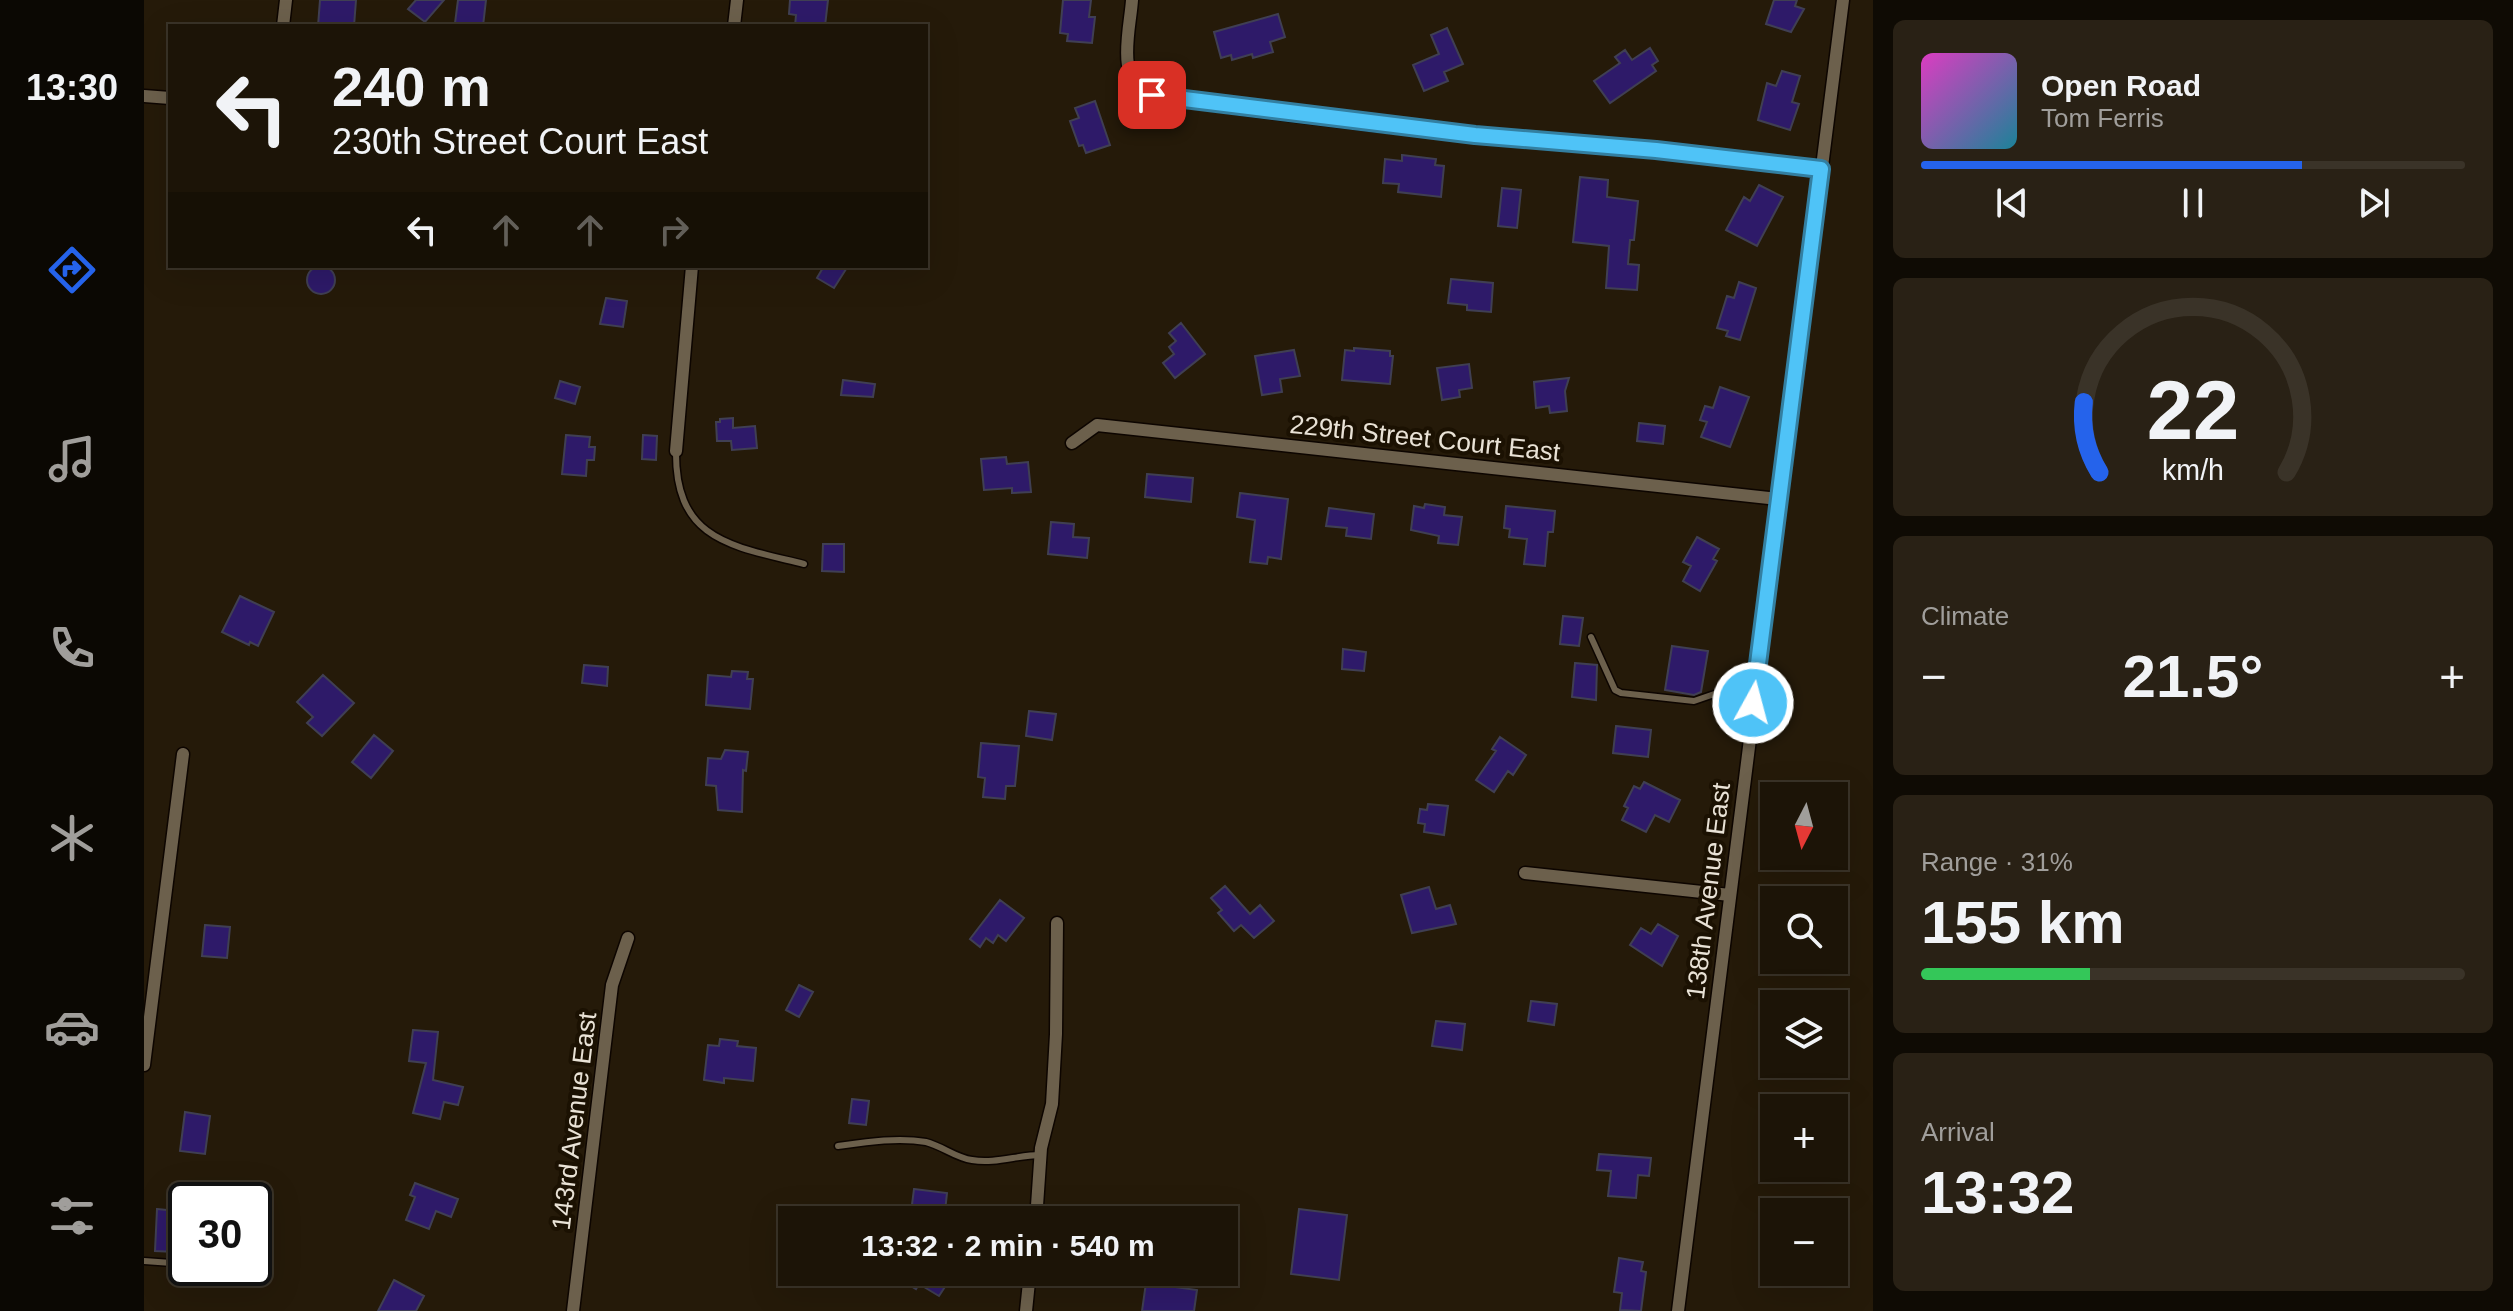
<!DOCTYPE html>
<html lang="en">
<head>
<meta charset="utf-8">
<style>
  body { margin:0; font-family:Helvetica,sans-serif; background:#292115; color:#f1f3f6; height:100vh; display:flex; flex-direction:column; font-size:30px; white-space:nowrap }
  * { box-sizing:border-box; margin:0 }
  p { font-size:26px; color:#a09e9b }
  .icon { flex:none; width:44px; height:44px; fill:none; stroke:currentColor; stroke-width:2; stroke-linecap:round; stroke-linejoin:round }
  .map { position:relative; flex:1; overflow:hidden }
  .details { display:flex; flex-direction:column; gap:20px; padding:20px; background:#0f0b04; width:640px }
  .details>* { flex:none }
  .guide { position:absolute; left:24px; top:24px; width:760px; height:244px; border-radius:0px; box-shadow:0 8px 32px #0002,0 0 0 2px #3a3328; background:#1c1407; color:#f1f3f6; overflow:hidden }
  .needle { width:52px; rotate:186deg }
  .tools { position:absolute; left:1616px; top:782px; display:grid; gap:16px }
  .tools a { display:grid; place-items:center; width:88px; height:88px; border-radius:0px; background:#1c1407; box-shadow:0 8px 32px #0002,0 0 0 2px #3a3328; font-size:40px }
  .speed { position:absolute; left:24px; top:1182px; display:flex; gap:16px; font-size:40px; font-weight:700; text-align:center }
  .speed>* { display:grid; place-content:center; width:104px; height:104px; border-radius:50%; background:#1c1407; box-shadow:0 8px 32px #0002,0 0 0 2px #3a3328; line-height:1 }
  .speed .limit { border:4px solid #111; border-radius:12px; background:#fff; color:#111 }
  .pin { position:absolute; display:grid; place-items:center; width:68px; height:68px; color:#fff; margin:-34px; border-radius:16px; box-shadow:0 4px 12px #0006 }
  .me { position:absolute; width:88px; margin:-44px; rotate:7deg; stroke-linejoin:round; filter:drop-shadow(0 0 6px #0008) }
  .turn { display:flex; align-items:center; gap:28px; height:168px; padding:0 32px; font-size:36px }
  .turn .icon { width:104px; height:104px; stroke-width:2.5 }
  .turn b { display:block; font-size:56px; line-height:68px }
  .lanes { display:flex; align-items:center; height:76px; padding:0 32px; background:#0003; justify-content:center; gap:40px; direction:ltr }
  .lanes .off { opacity:.35 }
  .big { font-size:60px; font-weight:700; line-height:1.1 }
  .details .card { flex:1; display:flex; flex-direction:column; justify-content:center; gap:12px; min-width:0; padding:0 28px; border-radius:12px; background:#292115 }
  .details .dial { align-items:center; gap:0 }
  .dial svg { height:208px; overflow:visible; fill:none; stroke:#3a3328; stroke-width:7; stroke-linecap:round; text-anchor:middle }
  .dial text { fill:#f1f3f6; stroke:none }
  .song { display:flex; align-items:center; gap:24px }
  .cover { width:96px; height:96px; border-radius:12px; background:linear-gradient(135deg,hsl(310 70% 55%),hsl(190 70% 35%)) }
  .played { height:8px; border-radius:4px; background:linear-gradient(90deg,#2563eb 70%,#3a3328 70%) }
  .keys { display:flex; justify-content:space-around; direction:ltr }
  .heat { display:flex; justify-content:space-between; align-items:center; font-size:44px; direction:ltr }
  .charge { height:12px; border-radius:6px; background:linear-gradient(90deg,#34c759 31%,#3a3328 0) }
  .trip { position:absolute; left:634px; top:1206px; width:460px; height:80px; border-radius:0px; background:#1c1407; box-shadow:0 8px 32px #0002,0 0 0 2px #3a3328; font-weight:700; line-height:80px; text-align:center }
  main { display:flex; flex:1; min-height:0 }
  .dock { display:flex; flex-direction:column; width:144px; justify-content:space-around; align-items:center; background:#0b0803; color:#a09e9b }
  .dock .icon { width:56px; height:56px }
  .dock .selected { color:#2563eb }
  .dock b { font-size:36px; color:#f1f3f6 }
  .map>svg:first-child { display:block }
  .building { fill:#2e1a69; stroke:#403f53; stroke-width:2 }
  .lines { fill:none; stroke-linecap:round; stroke-linejoin:round }
  .lane-casing { stroke:#0d0500; stroke-width:9 }
  .street-casing { stroke:#0d0500; stroke-width:15 }
  .lane { stroke:#6c604c; stroke-width:6 }
  .street { stroke:#6c604c; stroke-width:12 }
  .route-casing { stroke:#337fa1; stroke-width:20 }
  .route { stroke:#4fc3f7; stroke-width:14 }
  .labels { text-anchor:middle; stroke-width:8; stroke-linejoin:round; paint-order:stroke }
  .street-label { font-size:26px; fill:#e9e2d6; stroke:#1b1102 }
</style>
</head>
<body>
<main>
<nav class="dock">
<b>13:30</b>
<svg class="icon selected" aria-label="directions" viewBox="0 0 24 24"><path d="M12 3l9 9-9 9-9-9zM9 14v-3h6M13 9l2 2-2 2"/></svg>
<svg class="icon" aria-label="music" viewBox="0 0 24 24"><path d="M9 18V5l10-2v13"/><circle cx="6" cy="18" r="3"/><circle cx="16" cy="16" r="3"/></svg>
<svg class="icon" aria-label="phone" viewBox="0 0 24 24"><path d="M5 4h4l2 5-3 2q2 4 5 5l2-3 5 2v4C11 20 4 13 5 4z"/></svg>
<svg class="icon" aria-label="climate" viewBox="0 0 24 24"><path d="M12 3v18M4 7l16 10M4 17L20 7"/></svg>
<svg class="icon" aria-label="car" viewBox="0 0 24 24"><path d="M5 17H2v-5l4-1 3-4h7l3 4 3 1v5h-3M9 17h6M6 11h13"/><circle cx="7" cy="17" r="2"/><circle cx="17" cy="17" r="2"/></svg>
<svg class="icon" aria-label="filters" viewBox="0 0 24 24"><path d="M4 7h16M4 17h16"/><circle cx="9" cy="7" r="2"/><circle cx="15" cy="17" r="2"/></svg>
</nav>
<div class="map">
<svg width="1729" height="1311" viewBox="0 0 1729 1311">
  <rect width="100%" height="100%" fill="#251a09"/>
  <path class="building" d="M176 0H212L210 26H174Z
    M272 0H300L281 22 264 9Z
    M314 0H342L339 26 311 23Z
    M646 0H684L681 26H651L652 15 645 14Z
    M919 0H947L945 17H951L948 43 923 41 924 34 916 33Z
    M1630 0H1653L1651 6 1660 9 1647 32 1622 24Z
    M1134 14 1141 37 1126 42 1129 52 1109 58 1108 54 1088 60 1087 55 1077 58 1070 32Z
    M1303 28 1319 64 1300 72 1304 81 1280 91 1269 65 1295 54 1287 35Z
    M1506 48 1514 61 1508 65 1512 71 1466 103 1450 81 1476 63 1471 57 1481 50 1488 60Z
    M1638 71 1656 76 1648 102 1655 104 1646 130 1614 120 1623 83 1632 86Z
    M951 101 966 145 942 153 939 145 935 146 926 121 935 118 931 108Z
    M1258 155 1292 159 1291 165 1300 166 1297 197 1254 192 1255 184 1239 183 1241 159 1258 161Z
    M1436 177 1464 180 1463 197 1494 201 1490 240H1486L1484 264 1495 265 1493 290 1462 288 1465 246 1429 242Z
    M1615 185 1639 197 1613 246 1582 230 1600 197 1606 201Z
    M1358 188 1377 190 1373 228 1354 226Z
    M680 266H704L690 288 673 278Z
    M163 280a14 14 0 1 1 28 0a14 14 0 1 1-28 0Z
    M1307 279 1349 283 1347 312 1323 310V305L1304 303Z
    M1595 282 1612 288 1596 340 1582 336 1584 331 1573 328 1583 296 1590 298Z
    M462 298 483 301 479 327 456 324Z
    M1037 323 1061 354 1031 378 1019 363 1030 354 1025 347 1032 341 1025 333Z
    M1210 348 1246 351V356H1249L1246 384 1198 380 1201 350 1210 351Z
    M1150 350 1156 376 1136 379 1138 392 1118 395 1111 356Z
    M1325 364 1328 388 1315 390 1316 397 1298 400 1293 368Z
    M1425 378 1421 391 1423 411 1406 413 1405 406 1392 408 1390 382Z
    M699 380 731 384 729 397 697 395Z
    M416 381 436 387 431 404 411 398Z
    M1576 387 1605 397 1586 447 1557 437 1563 422 1556 420 1561 406 1569 408Z
    M589 418V428L611 426 613 448 588 450 587 441H573L572 422H576V419Z
    M1495 423 1521 426 1519 444 1493 441Z
    M422 435 446 437 445 447H451L450 460H443L442 476 418 474Z
    M499 435 513 436 512 460 498 459Z
    M862 457 863 464 884 462 887 492 868 493V488L840 490 837 459Z
    M1003 474 1049 478 1047 502 1001 497Z
    M1096 493 1144 499 1137 559 1124 557 1123 564 1106 562 1111 520 1093 517Z
    M1281 504 1301 507 1300 515 1318 517 1314 545 1294 543 1295 536 1267 530 1270 506 1280 508Z
    M1362 506 1411 511 1409 532H1404L1401 566 1380 564 1383 539 1365 537 1366 529 1360 528Z
    M1185 508 1230 514 1227 539 1202 536 1203 528 1182 526Z
    M907 522 930 524 929 537 945 538 943 558 904 554Z
    M1553 537 1575 549 1569 559 1573 561 1556 591 1539 581 1547 566 1539 562Z
    M679 544H700V572L678 571Z
    M96 596 130 612 114 646 106 642 105 645 78 632Z
    M1419 616 1439 618 1435 646 1416 644Z
    M1528 646 1564 651 1557 692 1550 695 1521 690Z
    M1199 649 1222 652 1220 671 1198 669Z
    M1431 663 1453 665 1452 700 1428 697Z
    M440 665 464 667 463 686 438 683Z
    M588 671 604 672 603 679H609L606 709 562 705 564 675 587 677Z
    M179 675 210 703 178 736 163 723 169 717 153 702Z
    M885 711 912 714 908 740 882 736Z
    M1472 726 1507 730 1504 757 1469 753Z
    M230 735 249 751 227 778 208 762Z
    M1356 737 1382 755 1369 775 1364 771 1350 792 1332 780 1352 751 1348 749Z
    M837 743 875 746 871 786H862L861 799 839 797 841 778 834 777Z
    M581 750 604 752 602 771 599 770 598 812 574 810 572 786 562 785 564 758 577 759Z
    M1500 782 1536 800 1525 822 1511 815 1502 832 1478 820 1484 808 1480 806 1490 786 1496 789Z
    M1284 804 1304 806 1300 835 1280 832 1281 824 1274 823 1276 809 1283 810Z
    M1081 886 1106 914 1116 905 1130 921 1110 938 1097 925 1090 931 1074 913 1078 910 1067 898Z
    M1285 887 1292 909 1306 905 1312 924 1268 933 1257 895Z
    M856 900 880 918 862 941 854 935 849 943 842 938 836 947 826 939Z
    M1514 924 1534 936 1518 966 1486 945 1497 928 1507 934Z
    M61 925 86 927 83 958 58 956Z
    M655 985 669 992 655 1017 642 1010Z
    M1387 1001 1413 1004 1410 1025 1384 1021Z
    M1292 1021 1321 1024 1318 1050 1288 1046Z
    M269 1030 294 1032 289 1080 319 1087 314 1105 300 1102 296 1119 269 1113 282 1063 265 1061Z
    M576 1039 594 1041 593 1046 612 1048 609 1081 580 1078V1083L560 1080 564 1045 575 1046Z
    M708 1099 725 1101 722 1125 705 1123Z
    M41 1112 66 1116 61 1154 36 1151Z
    M1455 1154 1507 1158 1505 1176 1494 1175 1492 1198 1464 1196 1467 1171 1453 1170Z
    M271 1183 314 1199 307 1217 292 1211 285 1229 262 1220 271 1197 266 1195Z
    M770 1189 803 1193 800 1220H766Z
    M13 1209 42 1212V1249L32 1248V1252L11 1251Z
    M1155 1209 1203 1215 1195 1280 1147 1274Z
    M1475 1258 1499 1262 1497 1271 1502 1272 1497 1311 1476 1310 1478 1293 1470 1292Z
    M50 1268H89L88 1280 50 1277Z
    M744 1272H801L808 1276 795 1296 775 1284 772 1289Z
    M250 1280 280 1296 272 1311H234Z
    M1002 1283 1053 1290 1050 1311H998Z"/>
  <g class="lines">
    <defs>
      <path id="lane" d="M532 451C531 541 588 546 660 564
        M1447 637 1471 690 1477 693 1550 701 1582 690 1609 703
        M694 1146C722 1142 754 1137 782 1142 798 1146 812 1158 828 1160 851 1164 874 1155 896 1155
        M0 1261 42 1264"/>
      <path id="street" d="M988 0C986 31 970 82 1008 95 1229 132 1454 143 1677 169
        M139 26 142 0
        M590 26 593 0
        M0 96 26 98
        M928 443 953 425 1634 499
        M532 451 548 266
        M1381 873 1586 895
        M0 1065 39 754
        M892 1220 897 1148 908 1104 912 1034 913 923
        M429 1311 468 985 484 938
        M882 1311 886 1272
        M1534 1311 1699 0"/>
    </defs>
    <use href="#lane" class="lane-casing"/>
    <use href="#street" class="street-casing"/>
    <use href="#lane" class="lane"/>
    <use href="#street" class="street"/>
  </g>
  <g class="lines">
    <defs>
      <path id="route" d="M1008 95 1331 135 1512 150 1677 169 1609 703"/>
    </defs>
    <use href="#route" class="route-casing"/>
    <use href="#route" class="route"/>
  </g>
  <g class="labels">
    <g class="street-label">
      <text transform="translate(1281 438) rotate(6)" y="9">229th Street Court East</text>
      <text transform="translate(1564 891) rotate(-83)" y="9">138th Avenue East</text>
      <text transform="translate(430 1121) rotate(-83)" y="9">143rd Avenue East</text>
    </g>
  </g>
</svg>
<div class="tools">
<a><svg class="needle" viewBox="-14 -14 28 28"><path d="M0-13l5 13h-10z" fill="#e53935"/><path d="M0 13l5-13h-10z" fill="#a09e9b"/></svg></a>
<a><svg class="icon" aria-label="search" viewBox="0 0 24 24"><circle cx="10" cy="10" r="6"/><path d="M15 15l6 6"/></svg></a>
<a><svg class="icon" aria-label="layers" viewBox="0 0 24 24"><path d="M12 4l9 5-9 5-9-5zM3 14l9 5 9-5"/></svg></a>
<a>+</a>
<a>−</a>
</div>
<div class="speed"><div class="limit">30</div></div>
<div class="pin" style="left:1008px;top:95px;background:#d93025"><svg class="icon" aria-label="arrive" viewBox="0 0 24 24"><path d="M6 21V4h12l-3 4 3 4H6"/></svg></div>
<svg class="me" style="left:1609px;top:703px" viewBox="-20 -20 40 40"><circle r="17" fill="#4fc3f7" stroke="#fff" stroke-width="3"/><path d="M0-11L8 9 0 5-8 9z" fill="#fff"/></svg>
<div class="trip">13:32 · 2 min · 540 m</div>
<div class="guide">
<div class="turn"><svg class="icon" aria-label="left" viewBox="0 0 24 24"><path d="M17 20v-9H6M10 6l-5 5 5 5"/></svg><div><b>240 m</b>230th Street Court East</div></div>
<div class="lanes"><svg class="icon" aria-label="left" viewBox="0 0 24 24"><path d="M17 20v-9H6M10 6l-5 5 5 5"/></svg><svg class="icon off" aria-label="ahead" viewBox="0 0 24 24"><path d="M12 20V5M6 11l6-6 6 6"/></svg><svg class="icon off" aria-label="ahead" viewBox="0 0 24 24"><path d="M12 20V5M6 11l6-6 6 6"/></svg><svg class="icon off" aria-label="right" viewBox="0 0 24 24"><path d="M7 20v-9h11M14 6l5 5-5 5"/></svg></div>
</div>
</div>
<section class="details">
<div class="card">
<div class="song"><i class="cover"></i><div><b>Open Road</b><p>Tom Ferris</p></div></div>
<div class="played"></div>
<div class="keys"><svg class="icon" aria-label="previous" viewBox="0 0 24 24"><path d="M18 5L8 12l10 7zM5 5v14"/></svg><svg class="icon" aria-label="pause" viewBox="0 0 24 24"><path d="M8 5v14M16 5v14"/></svg><svg class="icon" aria-label="next" viewBox="0 0 24 24"><path d="M6 5l10 7-10 7zM19 5v14"/></svg></div>
</div>
<div class="card dial"><svg viewBox="0 0 100 80">
<path d="M14 69A42 42 0 1 1 86 69"/>
<path d="M14 69A42 42 0 0 1 8 42" stroke="#2563eb"/>
<text x="50" y="56" font-size="32" font-weight="700">22</text>
<text x="50" y="72" font-size="11">km/h</text>
</svg></div>
<div class="card"><p>Climate</p>
<div class="heat"><a>−</a><b class="big">21.5°</b><a>+</a></div>
</div>
<div class="card"><p>Range · 31%</p><b class="big">155 km</b><div class="charge"></div></div>
<div class="card"><p>Arrival</p><b class="big">13:32</b></div>
</section>
</main>
</body>
</html>
